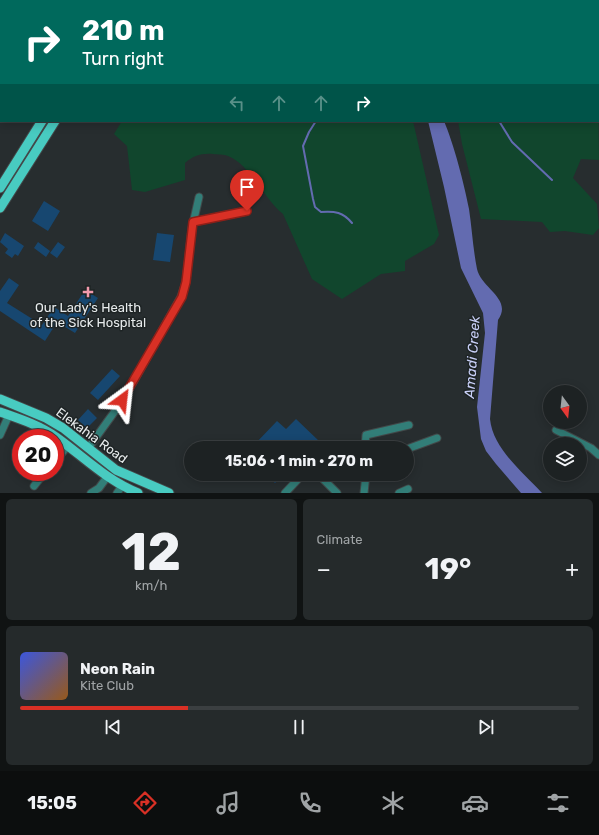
<!DOCTYPE html>
<html lang="en">
<head>
<meta charset="utf-8">
<style>
  body { margin:0; font-family:Rubik,sans-serif; background:#252a2b; color:#f1f3f6; height:100vh; display:flex; flex-direction:column; font-size:15px; white-space:nowrap }
  * { box-sizing:border-box; margin:0 }
  p { font-size:13px; color:#a0a4a6 }
  .icon { flex:none; width:22px; height:22px; fill:none; stroke:currentColor; stroke-width:2; stroke-linecap:round; stroke-linejoin:round }
  .map { position:relative; height:493px; overflow:hidden }
  .sheet { display:flex; flex-direction:column; gap:6px; padding:6px; background:#101313; flex:1 }
  .sheet>* { flex:none }
  .top-card { position:absolute; left:0px; top:0px; width:599px; height:122px; box-shadow:0 2px 10px #0003,0 0 0 1px #3b3f41; background:#00695c; color:#fff; overflow:hidden }
  .needle { width:26px; rotate:165deg }
  .fabs { position:absolute; left:543px; top:385px; display:grid; gap:8px }
  .fabs a { display:grid; place-items:center; width:44px; height:44px; border-radius:50%; background:#1d2223; box-shadow:0 2px 10px #0003,0 0 0 1px #3b3f41; font-size:20px }
  .speed { position:absolute; left:12px; top:429px; display:flex; gap:8px; font-size:20px; font-weight:700; text-align:center }
  .speed>* { display:grid; place-content:center; width:52px; height:52px; border-radius:50%; background:#1d2223; box-shadow:0 2px 10px #0003,0 0 0 1px #3b3f41; line-height:1 }
  .speed .limit { border:6px solid #d22; background:#fff; color:#111 }
  .pin { position:absolute; display:grid; place-items:center; width:34px; height:34px; color:#fff; margin:-41px -17px; border-radius:50% 50% 50% 0; rotate:-45deg; box-shadow:0 0 4px #0007 }
  .pin .icon { rotate:45deg }
  .me { position:absolute; width:44px; margin:-22px; rotate:30deg; stroke-linejoin:round; filter:drop-shadow(0 0 3px #0008) }
  .turn { display:flex; align-items:center; gap:14px; height:84px; padding:0 16px; font-size:18px }
  .turn .icon { width:52px; height:52px; stroke-width:2.5 }
  .turn b { display:block; font-size:28px; line-height:34px }
  .lanes { display:flex; align-items:center; height:38px; padding:0 16px; background:#0003; justify-content:center; gap:20px; direction:ltr }
  .lanes .off { opacity:.35 }
  .big { font-size:30px; font-weight:700; line-height:1.1 }
  .sheet .tile { flex:1; display:flex; flex-direction:column; justify-content:center; gap:6px; min-width:0; padding:0 14px; border-radius:6px; background:#252a2b }
  .sheet .dial { align-items:center; gap:0 }
  .dial b { font-size:52px; line-height:1 }
  .song { display:flex; align-items:center; gap:12px }
  .cover { width:48px; height:48px; border-radius:6px; background:linear-gradient(135deg,hsl(230 70% 55%),hsl(30 70% 35%)) }
  .played { height:4px; border-radius:2px; background:linear-gradient(90deg,#d93025 30%,#3b3f41 30%) }
  .keys { display:flex; justify-content:space-around; direction:ltr }
  .heat { display:flex; justify-content:space-between; align-items:center; font-size:22px; direction:ltr }
  .sheet .tiles { flex:1; display:grid; gap:6px; grid-template-columns:1fr 1fr }
  .tile:last-child { grid-column:span 2 }
  .trip { position:absolute; left:184px; top:441px; width:230px; height:40px; border-radius:20px; background:#1d2223; box-shadow:0 2px 10px #0003,0 0 0 1px #3b3f41; font-weight:700; line-height:40px; text-align:center }
  .dock { display:flex; height:64px; justify-content:space-around; align-items:center; background:#0c0e0e; color:#a0a4a6 }
  .dock .icon { width:28px; height:28px }
  .dock .on { color:#d93025 }
  .dock b { font-size:18px; color:#f1f3f6 }
  .map>svg:first-child { display:block }
  .green { fill:#11462d }
  .water { fill:#636bb0 }
  .lines { fill:none; stroke-linecap:round; stroke-linejoin:round }
  .stream { stroke:#636bb0; stroke-width:2 }
  .building { fill:#174770 }
  .minor-casing { stroke:#424849; stroke-width:9 }
  .major-casing { stroke:#424849; stroke-width:11 }
  .minor { stroke:#327e78; stroke-width:7 }
  .major { stroke:#48cbc1; stroke-width:9 }
  .route-casing { stroke:#8d1f18; stroke-width:10 }
  .route { stroke:#d93025; stroke-width:7 }
  .poi-dot { fill:#f29aad; stroke:#1e2425; stroke-width:1.5 }
  .labels { text-anchor:middle; stroke-width:3; stroke-linejoin:round; paint-order:stroke }
  .poi-label { font-size:13px; fill:#e7ebec; stroke:#1e2425 }
  .street-label { font-size:13px; fill:#e7ebec; stroke:#1e2425 }
  .water-label { font-size:14px; font-style:italic; fill:#c9d0f8; stroke:#1e2425 }
</style>
</head>
<body>
<div class="map">
<svg width="599" height="493" viewBox="0 0 599 493">
  <rect width="100%" height="100%" fill="#272d2f"/>
  <path class="green" d="M195 0H359L361 1H196Z
    M598 83 599 160 581 159 573 178 597 204 599 228 593 235 565 231 550 232 542 222 481 219 462 144 458 121H598Z
    M122 121H413L439 235 434 244 405 261V271L381 274 342 299 312 279 283 214C263 198 252 166 228 156 224 154 218 155 213 154 201 153 193 156 185 163V180L145 192 132 190 127 146 114 134Z"/>
  <path class="water" d="M428 121H444C454 145 464 183 469 209 472 229 473 249 477 269 481 288 513 299 498 320L490 419C493 449 523 472 542 493H521L496 464 486 451 481 439 477 407 485 333 483 313 461 268 444 187Z"/>
  <g class="lines">
    <path class="stream" d="M350 0V1
      M316 121 309 132 303 146 313 199 315 207 321 212C335 211 343 212 352 223
      M499 121 512 142 552 180"/>
  </g>
  <path class="building" d="M44 201 60 211 48 231 32 221Z
    M5 233 24 246 18 256 15 254 12 258 5 253 8 249 0 242Z
    M157 233 174 235 170 262 153 260Z
    M38 242 50 251 46 257 34 248Z
    M58 242 65 247 57 258 50 253Z
    M9 278 19 285 7 303 42 325 54 307 68 316 85 290 98 298 75 333 57 322 45 341 0 311V291Z
    M112 369 120 376 98 400 90 393Z
    M88 409 97 418 87 428 78 420Z
    M296 419 319 441 312 448H282L274 440 266 448H251L277 421 286 429Z
    M266 474H284L275 483Z"/>
  <g class="lines">
    <defs>
      <path id="minor" d="M193 222 247 211
        M556 430 591 448 599 455
        M0 435 9 415
        M89 447 123 400 181 297 186 282 192 228 199 197
        M365 448 366 435 409 425
        M407 449 437 438
        M55 461 68 446
        M318 474 337 493
        M34 486 45 472
        M91 493 99 488 107 477
        M117 493 122 486
        M285 493 303 474
        M364 493 366 474
        M399 493 408 489"/>
      <path id="major" d="M117 1 118 0
        M132 1 133 0
        M0 188 42 121
        M0 208 55 121
        M0 399 46 418 63 428 116 470 169 493
        M0 412C20 419 39 425 56 437 84 457 106 480 138 493"/>
    </defs>
    <use href="#minor" class="minor-casing"/>
    <use href="#major" class="major-casing"/>
    <use href="#minor" class="minor"/>
    <use href="#major" class="major"/>
  </g>
  <g class="lines">
    <defs>
      <path id="route" d="M122 400 182 297 186 282 193 222 247 211"/>
    </defs>
    <use href="#route" class="route-casing"/>
    <use href="#route" class="route"/>
  </g>
  <path class="poi-dot" d="M86 286h4v4h4v4h-4v4h-4v-4h-4v-4h4z"/>
  <g class="labels">
    <g class="poi-label">
      <text x="88" y="312">Our Lady's Health<tspan x="88" dy="15">of the Sick Hospital</tspan></text>
    </g>
    <g class="street-label">
      <text transform="translate(92 435) rotate(36)" y="5">Elekahia Road</text>
    </g>
    <g class="water-label">
      <text transform="translate(472 357) rotate(-86)" y="5">Amadi Creek</text>
    </g>
  </g>
</svg>
<div class="fabs">
<a><svg class="needle" viewBox="-14 -14 28 28"><path d="M0-13l5 13h-10z" fill="#e53935"/><path d="M0 13l5-13h-10z" fill="#a0a4a6"/></svg></a>
<a><svg class="icon" aria-label="layers" viewBox="0 0 24 24"><path d="M12 4l9 5-9 5-9-5zM3 14l9 5 9-5"/></svg></a>
</div>
<div class="speed"><div class="limit">20</div></div>
<div class="pin" style="left:247px;top:211px;background:#d93025"><svg class="icon" aria-label="arrive" viewBox="0 0 24 24"><path d="M6 21V4h12l-3 4 3 4H6"/></svg></div>
<svg class="me" style="left:122px;top:400px" viewBox="-20 -20 40 40"><path d="M0-17L14 15 0 8-14 15z" fill="#d93025" stroke="#fff" stroke-width="4"/></svg>
<div class="trip">15:06 · 1 min · 270 m</div>
<div class="top-card">
<div class="turn"><svg class="icon" aria-label="right" viewBox="0 0 24 24"><path d="M7 20v-9h11M14 6l5 5-5 5"/></svg><div><b>210 m</b>Turn right</div></div>
<div class="lanes"><svg class="icon off" aria-label="left" viewBox="0 0 24 24"><path d="M17 20v-9H6M10 6l-5 5 5 5"/></svg><svg class="icon off" aria-label="ahead" viewBox="0 0 24 24"><path d="M12 20V5M6 11l6-6 6 6"/></svg><svg class="icon off" aria-label="ahead" viewBox="0 0 24 24"><path d="M12 20V5M6 11l6-6 6 6"/></svg><svg class="icon" aria-label="right" viewBox="0 0 24 24"><path d="M7 20v-9h11M14 6l5 5-5 5"/></svg></div>
</div>
</div>
<section class="sheet">
<div class="tiles">
<div class="tile dial"><b>12</b><p>km/h</p></div>
<div class="tile"><p>Climate</p>
<div class="heat"><a>−</a><b class="big">19°</b><a>+</a></div>
</div>
<div class="tile">
<div class="song"><i class="cover"></i><div><b>Neon Rain</b><p>Kite Club</p></div></div>
<div class="played"></div>
<div class="keys"><svg class="icon" aria-label="previous" viewBox="0 0 24 24"><path d="M18 5L8 12l10 7zM5 5v14"/></svg><svg class="icon" aria-label="pause" viewBox="0 0 24 24"><path d="M8 5v14M16 5v14"/></svg><svg class="icon" aria-label="next" viewBox="0 0 24 24"><path d="M6 5l10 7-10 7zM19 5v14"/></svg></div>
</div>
</div>
</section>
<nav class="dock">
<b>15:05</b>
<svg class="icon on" aria-label="directions" viewBox="0 0 24 24"><path d="M12 3l9 9-9 9-9-9zM9 14v-3h6M13 9l2 2-2 2"/></svg>
<svg class="icon" aria-label="music" viewBox="0 0 24 24"><path d="M9 18V5l10-2v13"/><circle cx="6" cy="18" r="3"/><circle cx="16" cy="16" r="3"/></svg>
<svg class="icon" aria-label="phone" viewBox="0 0 24 24"><path d="M5 4h4l2 5-3 2q2 4 5 5l2-3 5 2v4C11 20 4 13 5 4z"/></svg>
<svg class="icon" aria-label="climate" viewBox="0 0 24 24"><path d="M12 3v18M4 7l16 10M4 17L20 7"/></svg>
<svg class="icon" aria-label="car" viewBox="0 0 24 24"><path d="M5 17H2v-5l4-1 3-4h7l3 4 3 1v5h-3M9 17h6M6 11h13"/><circle cx="7" cy="17" r="2"/><circle cx="17" cy="17" r="2"/></svg>
<svg class="icon" aria-label="filters" viewBox="0 0 24 24"><path d="M4 7h16M4 17h16"/><circle cx="9" cy="7" r="2"/><circle cx="15" cy="17" r="2"/></svg>
</nav>
</body>
</html>
